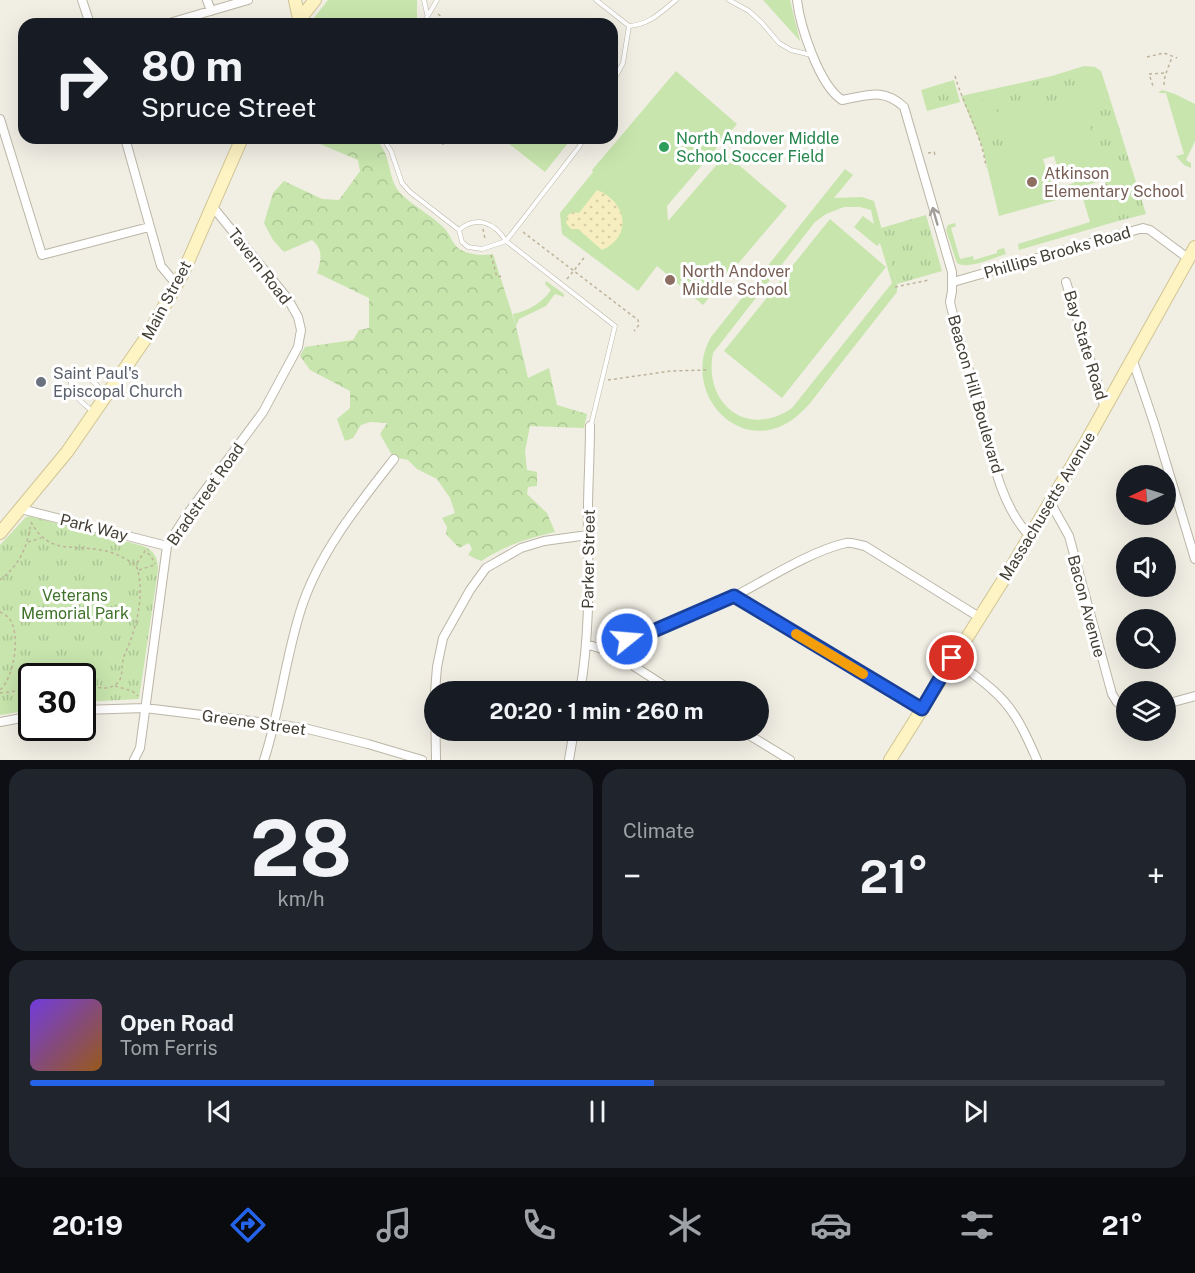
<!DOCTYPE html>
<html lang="en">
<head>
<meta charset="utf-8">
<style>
  body { margin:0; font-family:"Public Sans",sans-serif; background:#20242c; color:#f1f3f6; height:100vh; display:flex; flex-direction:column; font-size:22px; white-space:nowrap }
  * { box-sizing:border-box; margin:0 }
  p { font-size:20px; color:#9ea1a6 }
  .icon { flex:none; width:33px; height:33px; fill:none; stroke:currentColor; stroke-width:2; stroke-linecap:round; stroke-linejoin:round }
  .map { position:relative; height:760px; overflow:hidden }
  .details { display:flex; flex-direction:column; gap:9px; padding:9px; background:#0d0f14; flex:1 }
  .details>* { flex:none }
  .banner { position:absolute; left:18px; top:18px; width:600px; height:126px; border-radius:18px; box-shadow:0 6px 24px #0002; background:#171b24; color:#f1f3f6; overflow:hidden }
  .needle { width:39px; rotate:266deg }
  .fabs { position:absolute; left:1116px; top:465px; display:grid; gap:12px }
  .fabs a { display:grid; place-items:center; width:60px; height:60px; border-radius:50%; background:#171b24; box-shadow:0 6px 24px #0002; font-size:30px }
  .speed { position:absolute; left:18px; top:663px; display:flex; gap:12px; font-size:30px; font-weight:700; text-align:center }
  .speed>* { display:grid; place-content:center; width:78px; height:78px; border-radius:50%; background:#171b24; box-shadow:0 6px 24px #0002; line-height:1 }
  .speed .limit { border:3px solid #111; border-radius:9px; background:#fff; color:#111 }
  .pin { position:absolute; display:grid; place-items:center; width:51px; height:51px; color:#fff; margin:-26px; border:3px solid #fff; border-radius:50%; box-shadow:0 2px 6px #0007 }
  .me { position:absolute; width:66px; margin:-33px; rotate:73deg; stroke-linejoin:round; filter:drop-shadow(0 0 4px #0008) }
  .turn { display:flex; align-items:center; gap:21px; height:126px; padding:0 24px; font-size:27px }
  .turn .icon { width:78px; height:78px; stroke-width:2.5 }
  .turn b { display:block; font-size:42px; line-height:51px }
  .big { font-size:45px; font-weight:700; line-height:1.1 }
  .details .widget { flex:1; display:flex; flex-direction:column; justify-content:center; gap:9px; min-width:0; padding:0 21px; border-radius:18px; background:#20242c }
  .details .dial { align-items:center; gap:0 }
  .dial b { font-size:78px; line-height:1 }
  .song { display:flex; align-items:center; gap:18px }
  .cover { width:72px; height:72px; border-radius:9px; background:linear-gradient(135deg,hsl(260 70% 55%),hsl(30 70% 35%)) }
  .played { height:6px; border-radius:3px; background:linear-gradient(90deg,#2563eb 55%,#363941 55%) }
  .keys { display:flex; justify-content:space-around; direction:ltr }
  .heat { display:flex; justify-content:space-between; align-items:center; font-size:33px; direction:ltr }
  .details .tiles { flex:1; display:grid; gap:9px; grid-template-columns:1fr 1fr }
  .widget:last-child { grid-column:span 2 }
  .trip { position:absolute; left:424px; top:681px; width:345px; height:60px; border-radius:30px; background:#171b24; box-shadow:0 6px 24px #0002; font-weight:700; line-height:60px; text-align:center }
  .tab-bar { display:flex; height:96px; justify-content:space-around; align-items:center; background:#090b0e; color:#9ea1a6 }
  .tab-bar .icon { width:42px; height:42px }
  .tab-bar .on { color:#2563eb }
  .tab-bar b { font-size:27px; color:#f1f3f6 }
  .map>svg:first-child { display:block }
  .grass { fill:#c8e5ad; fill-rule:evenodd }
  .forest { fill:url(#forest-crowns) }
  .sand { fill:url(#sand-dots) }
  .park { fill:url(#park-tufts) }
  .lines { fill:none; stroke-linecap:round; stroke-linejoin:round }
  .service-casing { stroke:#bcb6a7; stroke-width:5 }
  .minor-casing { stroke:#bcb6a7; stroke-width:10 }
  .secondary-casing { stroke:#d0c495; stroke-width:14 }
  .path { stroke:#beb399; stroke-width:1.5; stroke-dasharray:3 3; stroke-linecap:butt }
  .service { stroke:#fff; stroke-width:4 }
  .minor { stroke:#fff; stroke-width:8 }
  .secondary { stroke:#fdf3c3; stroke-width:12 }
  .oneway { stroke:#a19e9a }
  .route-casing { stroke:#184099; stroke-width:15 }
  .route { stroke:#2563eb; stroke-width:10 }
  .slow { stroke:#f59e0b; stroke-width:10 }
  .leisure-dot { fill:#2e9e5b; stroke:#fff; stroke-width:2 }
  .education-dot { fill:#8d6e63; stroke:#fff; stroke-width:2 }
  .worship-dot { fill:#6b7280; stroke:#fff; stroke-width:2 }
  .labels { text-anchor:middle; stroke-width:6; stroke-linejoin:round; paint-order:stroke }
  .leisure-label { font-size:16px; fill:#27864d; stroke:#fff; text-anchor:start }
  .education-label { font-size:16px; fill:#785e54; stroke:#fff; text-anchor:start }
  .street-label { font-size:16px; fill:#433e34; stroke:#fff }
  .worship-label { font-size:16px; fill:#5b616d; stroke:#fff; text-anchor:start }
  .park-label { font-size:16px; fill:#40722a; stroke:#fff }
</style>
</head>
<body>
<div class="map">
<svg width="1195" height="760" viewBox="0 0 1195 760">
  <defs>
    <pattern id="forest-crowns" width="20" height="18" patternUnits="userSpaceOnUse" patternTransform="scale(1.5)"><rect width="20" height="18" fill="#c8e5ad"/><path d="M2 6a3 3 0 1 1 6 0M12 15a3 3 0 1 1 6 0" fill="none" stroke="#adc695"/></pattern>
    <pattern id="sand-dots" width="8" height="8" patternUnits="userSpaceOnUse" patternTransform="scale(1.5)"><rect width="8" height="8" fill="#f6eec0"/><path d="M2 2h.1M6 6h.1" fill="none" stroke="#d4cda6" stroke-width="1.8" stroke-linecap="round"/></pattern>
    <pattern id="park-tufts" width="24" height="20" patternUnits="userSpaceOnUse" patternTransform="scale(1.5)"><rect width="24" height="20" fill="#c8e5ad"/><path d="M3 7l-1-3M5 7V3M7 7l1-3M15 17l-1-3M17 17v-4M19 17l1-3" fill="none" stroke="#adc695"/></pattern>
  </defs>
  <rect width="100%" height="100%" fill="#f1eee4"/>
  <path class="grass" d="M328 0H417V24H309Z
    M763 0H790L800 41Z
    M1084 66 1095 67 1101 71 1111 102 1104 96 1089 118 1105 180 1065 191 1064 186 1074 183 1069 166 1058 169 1054 156 1043 159 1047 173 1056 170 1064 198 999 216 982 146 961 96 1052 76Z
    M676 71 737 124 667 206 668 221 726 154 787 206 703 305 657 266 638 291 562 234 560 213 593 172 592 170Z
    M1162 90 1175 94 1195 104V141L1186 160 1191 163V168L1184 165 1176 156 1184 154 1166 93H1158Z
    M506 138H572L545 172 504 140Z
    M845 169 853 175 834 198 862 197 874 201 897 284V292C875 320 853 348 831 376 819 391 808 409 792 420 738 457 680 391 711 337ZM844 207H860L871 210 874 224 863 216 854 227 877 246 880 243 892 283 792 408C748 439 703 404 713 353L815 222 826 214Z
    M1099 187H1107L1118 221 1019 250 1018 244 1090 222 1081 192Z
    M830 219 886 267 782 398 724 351Z
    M955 223 956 226 951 228 960 259 973 256 974 260 997 253V250L1004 248 1006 254C992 258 969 270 957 263L946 230 948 225Z
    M546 281 564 294V297L555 294 546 306 519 319 516 326 513 314C528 311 542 303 551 290L545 284Z"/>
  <path class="forest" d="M306 138H374C391 152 387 172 397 189 406 202 432 215 444 228 451 235 452 245 461 250 471 255 483 256 493 254L516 326 528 378 549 368 557 405 587 414 584 428 530 426 525 451 527 470 537 472V486L528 487 527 494 547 513 555 532C526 539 506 545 481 561L468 555 472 549 469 543 459 548 446 534 447 527 442 518 455 513 450 498 437 479 417 469 408 460 393 457 380 434 387 423 370 422 361 425 353 438 345 441 337 419 350 408V391L310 370 300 356 305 347 353 340 359 330 369 328V298L317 273C321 260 324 250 312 240L284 252 273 240 264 223 273 193 284 181 322 199 339 200 360 171 358 160Z"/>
  <path class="sand" d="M597 190C626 201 634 236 602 250L578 229H571L566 223 568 215 573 212 579 213Z"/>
  <path class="park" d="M1073 72 1078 86 1063 92 1060 107 1045 110 1039 96 1027 99 1022 103 1002 105 1001 113 971 103 1005 95 1010 89 1017 86 1030 87 1035 80H1042L1046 94 1058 91 1057 77Z
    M954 80 960 102 927 111 921 90Z
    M1104 96 1111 102 1146 214 1118 221C1112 200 1083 124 1090 107 1092 100 1098 98 1104 96Z
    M1004 133 1009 153 992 158 986 139Z
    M926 215 942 271 897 284 881 228Z
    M29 516 143 546C155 551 158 558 158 570L139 699 83 702 82 676H32L31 710 0 715V545L25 518Z"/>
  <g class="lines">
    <defs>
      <path id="service" d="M424 0 427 14
        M596 0 629 26 623 63 612 83
        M729 0 749 11 762 23 779 43 791 50 811 55
        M423 24 437 0
        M629 26C649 25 661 12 676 0
        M383 138 391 151 402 183 410 192 459 230 462 242 468 247 482 249 506 241 579 147 584 138
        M459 230C477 215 495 223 506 241L615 326 591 425
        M93 412C82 402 69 394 71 378L77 372H83L104 392"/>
      <path id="minor" d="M82 0 90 24
        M207 0 211 11
        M797 0C800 26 819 85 842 100 867 96 883 87 904 107L952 272V291L950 302C958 337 969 370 979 404 990 446 998 504 1030 536
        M166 24 248 0
        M0 119 42 255 149 227
        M125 138 161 266 177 285
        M953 282 1143 228 1150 230 1189 259
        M1066 282 1105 408
        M1132 358 1154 423 1195 559
        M1050 502 1069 536 1112 694 1117 702 1126 709
        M21 509 167 546
        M734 596 922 709
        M586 644 612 652 674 692
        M612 652C624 637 643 635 660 628 686 617 713 607 737 595 769 578 811 551 846 543 852 542 859 545 865 546L979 617
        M953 658C973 675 998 690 1013 713 1023 727 1030 744 1037 760
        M435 692 437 667 443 638 470 590 486 568 521 548 544 541 588 535
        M580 692C589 640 589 588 588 536 587 499 590 462 590 426
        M435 696 436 760
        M1166 704 1195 696
        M82 710 145 708 275 724 308 729 368 744 422 760
        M0 722 32 716
        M741 730 790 760
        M134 760 140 748 167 546 186 516 263 412 298 347 301 330 298 317 288 299 212 206
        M264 760C280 711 285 659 301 609 319 553 358 505 394 459
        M569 760 574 730"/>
      <path id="secondary" d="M295 0 299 19
        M296 24 315 0
        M0 533 67 452 148 335 183 273 242 138
        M890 760 1009 571 1086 442 1195 247"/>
    </defs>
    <use href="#service" class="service-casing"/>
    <use href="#minor" class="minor-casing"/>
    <use href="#secondary" class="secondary-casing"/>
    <path class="path" d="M438 14 442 17
      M1147 57 1164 53 1177 58
      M1149 74 1165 73
      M955 76C964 107 982 135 986 167
      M1150 77 1153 86
      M1164 85 1165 76 1172 57
      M443 145 444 138
      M928 153 934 152 936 157
      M1070 192 1105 184 1109 187
      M483 229 485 239
      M523 232 638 320 639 325 634 331
      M491 255 497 277 502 276
      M567 279 584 258
      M895 287 929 280
      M608 380 671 371 707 370
      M31 522C49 555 71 544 101 550 114 552 125 558 136 565 145 588 138 620 130 642 128 648 124 654 123 660 121 669 124 679 115 685 106 691 92 686 82 685
      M28 542 41 538
      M137 563 145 551 151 556 155 564
      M139 570 154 565
      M0 580C20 564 27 548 31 523
      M0 612C2 613 7 616 8 617 22 632 14 678 0 690
      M115 686 132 691 138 696
      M0 693 32 689"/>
    <use href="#service" class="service"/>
    <use href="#minor" class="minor"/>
    <use href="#secondary" class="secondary"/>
  </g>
  <defs><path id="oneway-shaft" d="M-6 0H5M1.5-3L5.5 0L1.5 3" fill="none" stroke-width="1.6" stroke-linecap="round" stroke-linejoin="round" transform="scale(1.5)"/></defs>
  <use class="oneway" href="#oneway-shaft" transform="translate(935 216) rotate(-106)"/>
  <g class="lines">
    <defs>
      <path id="route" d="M627 639 644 635 734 596 922 709 952 658"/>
    </defs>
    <use href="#route" class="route-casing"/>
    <use href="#route" class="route"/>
    <path class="slow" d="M796 634 863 674"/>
  </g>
  <circle class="leisure-dot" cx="664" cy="147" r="6"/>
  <g class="education-dot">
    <circle cx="1032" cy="182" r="6"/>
    <circle cx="670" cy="280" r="6"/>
  </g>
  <circle class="worship-dot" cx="41" cy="382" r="6"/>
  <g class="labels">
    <g class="leisure-label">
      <text x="676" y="144">North Andover Middle<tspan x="676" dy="18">School Soccer Field</tspan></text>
    </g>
    <g class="education-label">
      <text x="1044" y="179">Atkinson<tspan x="1044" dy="18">Elementary School</tspan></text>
      <text x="682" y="277">North Andover<tspan x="682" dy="18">Middle School</tspan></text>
    </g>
    <g class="street-label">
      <text transform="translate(1057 252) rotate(-16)" y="6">Phillips Brooks Road</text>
      <text transform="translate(260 266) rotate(52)" y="6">Tavern Road</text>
      <text transform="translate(166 300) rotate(-62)" y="6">Main Street</text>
      <text transform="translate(1086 345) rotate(73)" y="6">Bay State Road</text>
      <text transform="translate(976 394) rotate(74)" y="6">Beacon Hill Boulevard</text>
      <text transform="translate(205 494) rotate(-55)" y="6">Bradstreet Road</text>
      <text transform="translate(1047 506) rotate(-59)" y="6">Massachusetts Avenue</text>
      <text transform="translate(94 527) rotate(14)" y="6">Park Way</text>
      <text transform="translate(588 559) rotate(-89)" y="6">Parker Street</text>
      <text transform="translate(1087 606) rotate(75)" y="6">Bacon Avenue</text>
      <text transform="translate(254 722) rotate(8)" y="6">Greene Street</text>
    </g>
    <g class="worship-label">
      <text x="53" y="379">Saint Paul's<tspan x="53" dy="18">Episcopal Church</tspan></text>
    </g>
    <g class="park-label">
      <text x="75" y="601">Veterans<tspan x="75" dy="18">Memorial Park</tspan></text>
    </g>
  </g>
</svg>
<div class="fabs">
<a><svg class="needle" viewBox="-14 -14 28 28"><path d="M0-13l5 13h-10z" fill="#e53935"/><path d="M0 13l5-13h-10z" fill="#9ea1a6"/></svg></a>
<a><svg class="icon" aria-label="sound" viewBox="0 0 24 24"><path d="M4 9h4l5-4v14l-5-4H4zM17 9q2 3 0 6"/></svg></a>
<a><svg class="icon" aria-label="search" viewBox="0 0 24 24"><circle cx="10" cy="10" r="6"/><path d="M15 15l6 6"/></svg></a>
<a><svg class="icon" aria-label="layers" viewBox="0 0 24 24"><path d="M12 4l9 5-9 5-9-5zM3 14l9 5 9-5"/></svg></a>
</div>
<div class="speed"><div class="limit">30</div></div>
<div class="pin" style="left:952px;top:658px;background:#d93025"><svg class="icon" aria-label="arrive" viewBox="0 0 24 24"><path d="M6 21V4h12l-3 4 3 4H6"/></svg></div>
<svg class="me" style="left:627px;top:639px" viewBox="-20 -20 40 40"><circle r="17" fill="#2563eb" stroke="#fff" stroke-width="3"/><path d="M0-11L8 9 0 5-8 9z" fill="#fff"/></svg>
<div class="trip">20:20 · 1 min · 260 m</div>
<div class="banner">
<div class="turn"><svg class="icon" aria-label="right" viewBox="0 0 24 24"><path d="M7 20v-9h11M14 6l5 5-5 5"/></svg><div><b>80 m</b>Spruce Street</div></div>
</div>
</div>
<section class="details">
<div class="tiles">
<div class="widget dial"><b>28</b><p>km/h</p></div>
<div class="widget"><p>Climate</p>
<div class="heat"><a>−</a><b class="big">21°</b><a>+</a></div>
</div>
<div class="widget">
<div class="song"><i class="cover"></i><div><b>Open Road</b><p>Tom Ferris</p></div></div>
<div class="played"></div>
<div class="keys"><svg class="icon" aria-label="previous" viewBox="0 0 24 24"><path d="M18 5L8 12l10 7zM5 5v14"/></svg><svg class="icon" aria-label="pause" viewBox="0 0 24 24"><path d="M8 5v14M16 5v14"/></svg><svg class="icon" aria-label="next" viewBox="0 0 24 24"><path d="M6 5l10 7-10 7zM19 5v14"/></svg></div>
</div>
</div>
</section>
<nav class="tab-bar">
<b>20:19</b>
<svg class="icon on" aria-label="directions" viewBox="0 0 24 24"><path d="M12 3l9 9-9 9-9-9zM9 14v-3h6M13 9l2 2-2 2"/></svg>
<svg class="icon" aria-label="music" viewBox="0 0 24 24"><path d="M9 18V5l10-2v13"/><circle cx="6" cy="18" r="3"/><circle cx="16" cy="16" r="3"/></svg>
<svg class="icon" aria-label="phone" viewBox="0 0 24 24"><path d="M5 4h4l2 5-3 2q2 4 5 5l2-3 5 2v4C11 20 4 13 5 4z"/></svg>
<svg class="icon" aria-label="climate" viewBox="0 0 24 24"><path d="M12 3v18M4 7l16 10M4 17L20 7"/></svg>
<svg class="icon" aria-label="car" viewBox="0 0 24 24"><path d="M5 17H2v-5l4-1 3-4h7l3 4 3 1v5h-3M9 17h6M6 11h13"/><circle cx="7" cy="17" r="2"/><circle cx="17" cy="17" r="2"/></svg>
<svg class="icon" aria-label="filters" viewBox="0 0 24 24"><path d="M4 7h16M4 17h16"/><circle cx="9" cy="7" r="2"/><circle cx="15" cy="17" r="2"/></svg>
<b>21°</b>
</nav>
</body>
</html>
